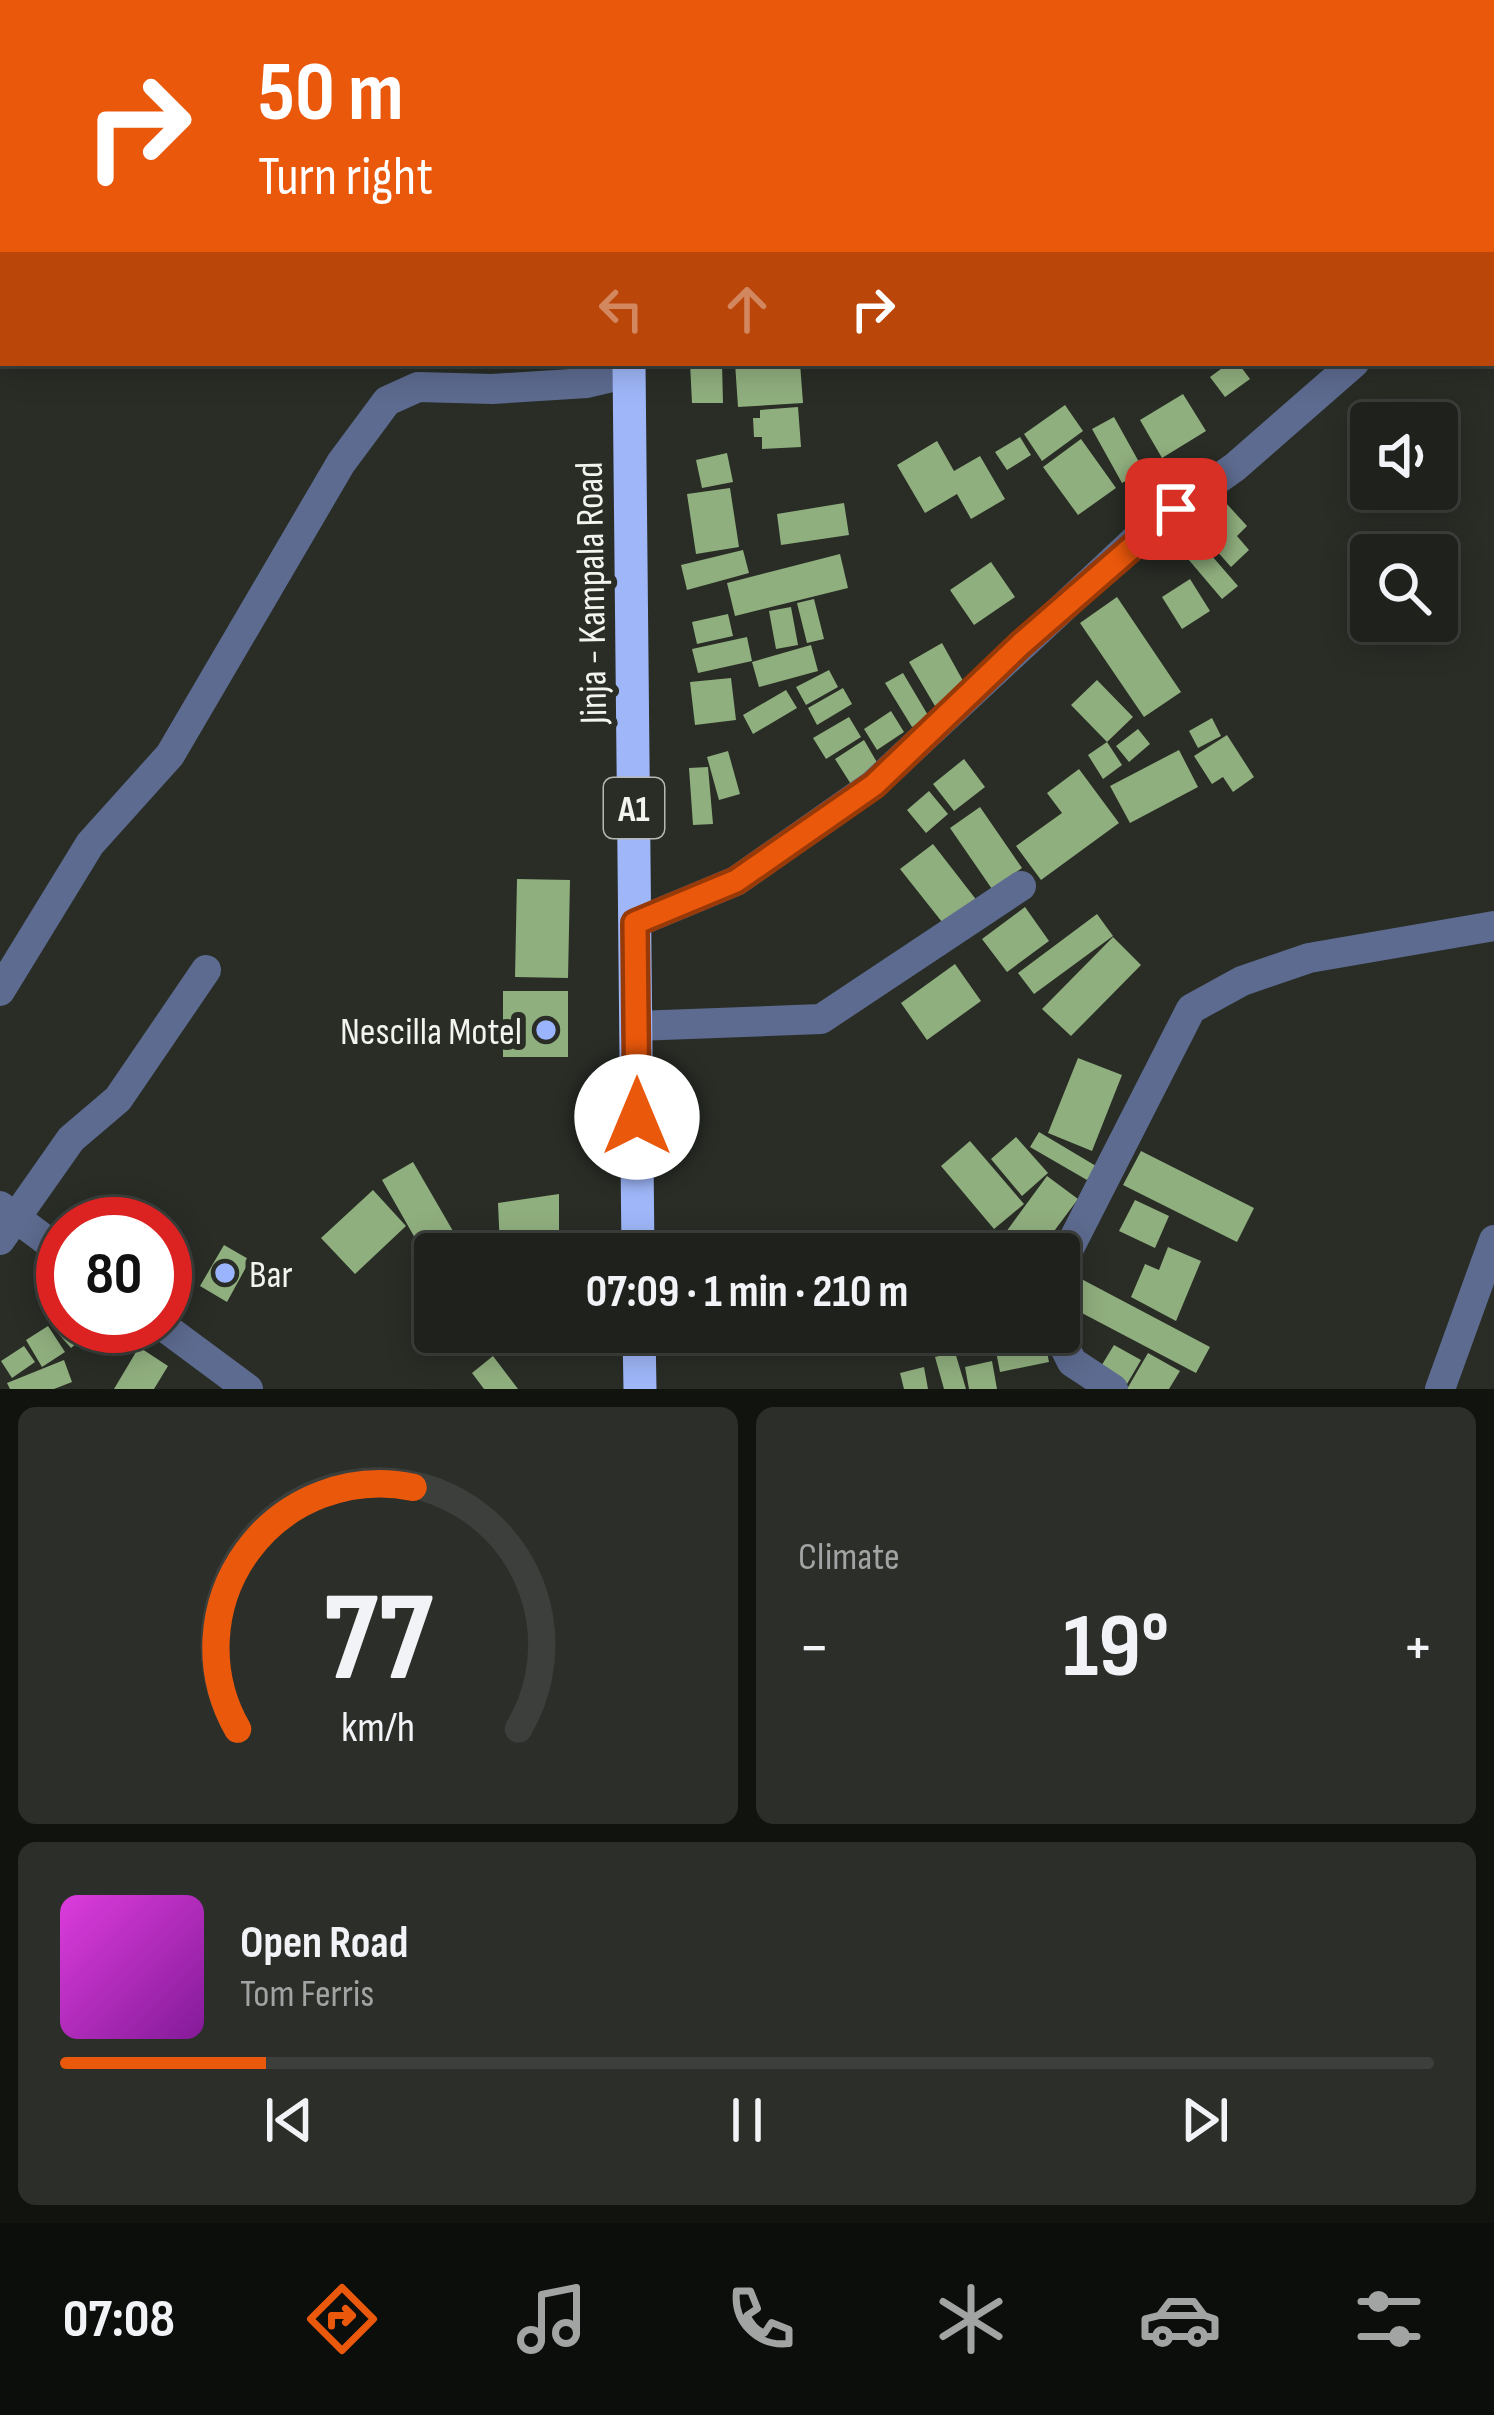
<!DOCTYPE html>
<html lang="en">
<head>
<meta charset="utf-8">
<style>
  body { margin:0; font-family:"Sofia Sans Condensed",sans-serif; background:#2c2f29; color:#f1f3f6; height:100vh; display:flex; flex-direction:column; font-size:45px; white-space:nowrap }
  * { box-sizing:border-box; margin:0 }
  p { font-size:39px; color:#a1a4a3 }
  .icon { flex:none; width:66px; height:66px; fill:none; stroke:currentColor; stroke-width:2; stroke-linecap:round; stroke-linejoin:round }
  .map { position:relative; height:1389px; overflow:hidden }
  .details { display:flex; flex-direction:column; gap:18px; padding:18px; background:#11130f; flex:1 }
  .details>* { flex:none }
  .banner { position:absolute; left:0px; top:0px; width:1494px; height:366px; box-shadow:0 6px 30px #0003,0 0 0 3px #3c3f3b; background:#ea580c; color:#fff; overflow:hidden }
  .tools { position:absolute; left:1350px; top:402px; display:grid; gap:24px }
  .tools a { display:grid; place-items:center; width:108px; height:108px; border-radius:12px; background:#1f221c; box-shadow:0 6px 30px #0003,0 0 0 3px #3c3f3b; font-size:60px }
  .speed { position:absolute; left:36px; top:1197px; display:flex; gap:24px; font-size:60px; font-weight:700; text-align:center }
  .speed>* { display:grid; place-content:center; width:156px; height:156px; border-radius:50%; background:#1f221c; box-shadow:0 6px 30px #0003,0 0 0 3px #3c3f3b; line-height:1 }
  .speed .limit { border:18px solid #d22; background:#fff; color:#111 }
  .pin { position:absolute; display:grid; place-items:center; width:102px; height:102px; color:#fff; margin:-51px; border-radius:24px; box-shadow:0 6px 18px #0006 }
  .me { position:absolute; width:132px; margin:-66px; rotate:0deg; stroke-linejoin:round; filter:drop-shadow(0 0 9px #0008) }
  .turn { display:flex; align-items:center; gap:42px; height:252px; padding:0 60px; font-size:54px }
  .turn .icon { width:156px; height:156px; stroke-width:2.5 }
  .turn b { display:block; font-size:84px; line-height:102px }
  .lanes { display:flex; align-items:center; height:114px; padding:0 60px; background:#0003; justify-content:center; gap:60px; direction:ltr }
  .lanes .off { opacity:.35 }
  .big { font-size:90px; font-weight:700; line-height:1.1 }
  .details .widget { flex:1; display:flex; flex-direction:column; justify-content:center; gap:18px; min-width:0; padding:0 42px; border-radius:18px; background:#2c2f29 }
  .details .dial { align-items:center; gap:0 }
  .dial svg { height:312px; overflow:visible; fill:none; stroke:#3c3f3b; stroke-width:7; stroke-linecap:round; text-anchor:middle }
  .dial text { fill:#f1f3f6; stroke:none }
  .song { display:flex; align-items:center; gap:36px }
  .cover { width:144px; height:144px; border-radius:18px; background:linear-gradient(135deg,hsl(300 70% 55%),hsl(290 70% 35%)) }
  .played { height:12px; border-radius:6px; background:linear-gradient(90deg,#ea580c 15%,#3c3f3b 15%) }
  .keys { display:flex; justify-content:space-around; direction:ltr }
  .heat { display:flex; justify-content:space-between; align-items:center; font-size:66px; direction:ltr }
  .details .tiles { flex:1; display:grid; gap:18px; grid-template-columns:1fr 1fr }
  .widget:last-child { grid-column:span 2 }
  .trip { position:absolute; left:414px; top:1233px; width:666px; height:120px; border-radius:12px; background:#1f221c; box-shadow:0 6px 30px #0003,0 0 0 3px #3c3f3b; font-weight:700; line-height:120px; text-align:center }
  .tab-bar { display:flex; height:192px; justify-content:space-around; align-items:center; background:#0c0e0b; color:#a1a4a3 }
  .tab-bar .icon { width:84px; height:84px }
  .tab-bar .current { color:#ea580c }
  .tab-bar b { font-size:54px; color:#f1f3f6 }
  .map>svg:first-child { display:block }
  .building { fill:#90af7e }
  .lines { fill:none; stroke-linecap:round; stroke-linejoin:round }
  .minor { stroke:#5d6b90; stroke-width:30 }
  .trunk { stroke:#9fb7f9; stroke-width:33 }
  .route-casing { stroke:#983908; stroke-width:30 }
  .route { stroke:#ea580c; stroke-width:21 }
  .poi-dot { fill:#9ab5fd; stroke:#292d26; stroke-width:4.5 }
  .labels { text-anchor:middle; stroke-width:12; stroke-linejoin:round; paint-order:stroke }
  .shield { fill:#292d26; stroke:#b5b8b3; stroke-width:3 }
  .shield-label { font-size:36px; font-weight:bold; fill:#f1f4ef }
  .street-label { font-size:39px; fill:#f1f4ef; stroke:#292d26 }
  .poi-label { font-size:39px; fill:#f1f4ef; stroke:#292d26; text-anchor:end }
</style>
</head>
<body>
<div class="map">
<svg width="1494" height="1389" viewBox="0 0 1494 1389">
  <rect width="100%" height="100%" fill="#292d26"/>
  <path class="building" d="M690 363H722L723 403H692Z
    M735 363H800L803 403 738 407Z
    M1229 363H1238L1250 379 1225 397 1210 377Z
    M1183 394 1206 431 1162 458 1140 420Z
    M1065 405 1083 431 1042 461 1024 434Z
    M798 407 801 447 762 449V437H754L753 418H760V410Z
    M1114 417 1144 471 1122 483 1092 429Z
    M1020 437 1031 455 1007 470 995 452Z
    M1081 439 1116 488 1078 515 1043 467Z
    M937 441 954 471 980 456 1005 499 971 519 957 494 925 513 897 465Z
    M727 453 733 482 702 488 696 460Z
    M730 488 739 547 696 554 687 494Z
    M844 503 849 535 781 545 777 514Z
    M1226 503 1247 526 1237 536 1249 550 1231 567 1199 531Z
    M1192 533 1238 586 1222 599 1177 546Z
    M743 550 749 573 687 590 681 565Z
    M840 554 848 588 735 616 727 583Z
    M991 562 1015 597 974 625 950 590Z
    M1190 579 1210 611 1182 629 1162 597Z
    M1117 597 1181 692 1144 717 1080 623Z
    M814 599 824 639 807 643 797 603Z
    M791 607 798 645 776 649 769 611Z
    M728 614 733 636 697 644 692 622Z
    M747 637 752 661 698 673 692 649Z
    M942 643 967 688 935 706 909 662Z
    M811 645 818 671 759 687 752 662Z
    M829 670 838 687 806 705 796 687Z
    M903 673 929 717 912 727 885 683Z
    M731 678 736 720 695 725 690 682Z
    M1097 680 1133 717 1107 742 1071 705Z
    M843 688 852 704 817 725 808 708Z
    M786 690 797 708 753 734 743 715Z
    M891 711 904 732 877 750 864 729Z
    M849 717 861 737 826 759 813 738Z
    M1212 718 1221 736 1198 748 1189 731Z
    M1138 729 1150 744 1129 762 1116 746Z
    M1227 735 1254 777 1233 792 1223 777 1212 784 1194 756Z
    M864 740 882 771 854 789 835 759Z
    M1107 742 1122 765 1103 779 1088 755Z
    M1179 750 1198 787 1130 823 1110 786Z
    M728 751 740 794 719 800 707 757Z
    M964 759 985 787 954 811 933 784Z
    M708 767 713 824 693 825 689 768Z
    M1079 769 1119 823 1041 880 1016 846 1062 813 1047 793Z
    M929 791 948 814 926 833 907 810Z
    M980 807 1022 868 992 889 950 828Z
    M933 844 978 902 946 927 900 869Z
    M517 879 570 880 568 978 515 977Z
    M1025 907 1049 941 1007 972 982 939Z
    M1097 914 1113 936 1034 994 1018 973Z
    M1113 937 1141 965 1071 1036 1042 1009Z
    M955 964 981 1001 927 1040 901 1003Z
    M503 991H568V1057H503Z
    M1078 1058 1122 1075 1092 1151 1048 1133Z
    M1039 1132 1096 1166 1087 1180 1030 1147Z
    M1016 1137 1048 1173 1022 1196 991 1159Z
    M970 1141 1024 1204 994 1229 941 1166Z
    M1141 1151 1254 1208 1237 1242 1123 1185Z
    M413 1162 464 1250 435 1254 432 1268 382 1180Z
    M1047 1176 1078 1199 1037 1254 1006 1232Z
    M373 1190 406 1226 355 1274 321 1238Z
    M559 1194V1240L500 1249 498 1203Z
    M1135 1200 1169 1216 1155 1248 1119 1231Z
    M224 1245 250 1260 227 1302 200 1286Z
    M1168 1247 1201 1261 1176 1321 1131 1297 1145 1264 1159 1270Z
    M1070 1273 1210 1347 1196 1373 1059 1301Z
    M63 1313V1326H73L83 1338 71 1348 50 1324Z
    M48 1326 65 1352 42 1367 26 1340Z
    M450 1332H497L496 1348H450Z
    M1043 1332 1049 1362 1000 1372 994 1341Z
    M1114 1345 1141 1360 1127 1384 1100 1368Z
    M24 1346 35 1362 12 1378 1 1361Z
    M139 1347 168 1366 154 1389H114Z
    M955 1352 966 1389H944L935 1357Z
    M1148 1353 1180 1371 1169 1389H1127Z
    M493 1356 518 1389H484L472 1373Z
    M64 1360 72 1382 54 1389H10L7 1383Z
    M992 1361 997 1389H969L965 1367Z
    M924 1367 928 1389H904L900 1373Z"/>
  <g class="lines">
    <path class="minor" d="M268 0 272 3
      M1207 0 1208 3
      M460 3 476 0
      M1069 3 1073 0
      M0 61H3
      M635 923 736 881 873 785 1146 530 1235 467 1354 363
      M0 991 90 844 170 755 341 463 387 401 418 387 492 389 587 383 629 373
      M636 1026 821 1019 1021 886
      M0 1206 63 1253
      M0 1240 71 1139 118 1099 206 970
      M1059 1268 1191 1009 1242 981 1309 958 1494 926
      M163 1326 248 1389
      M1057 1332 1072 1362 1113 1389
      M1440 1389 1494 1240"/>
    <path class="trunk" d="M625 0V3
      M629 363 638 1254
      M639 1332 640 1389"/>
  </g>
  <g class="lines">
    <defs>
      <path id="route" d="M637 1117 635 923 736 881 874 785 1021 644 1176 509"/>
    </defs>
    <use href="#route" class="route-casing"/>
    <use href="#route" class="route"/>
  </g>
  <g class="poi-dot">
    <circle cx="546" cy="1030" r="12"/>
    <circle cx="225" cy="1273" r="12"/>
  </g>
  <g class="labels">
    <rect class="shield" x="604" y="778" width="60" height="60" rx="9"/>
    <g class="shield-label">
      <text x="634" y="821">A1</text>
    </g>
    <g class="street-label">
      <text transform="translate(590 593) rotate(-91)" y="14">Jinja - Kampala Road</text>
    </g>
    <g class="poi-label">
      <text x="522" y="1044">Nescilla Motel</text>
      <text x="249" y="1287" text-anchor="start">Bar</text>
    </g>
  </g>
</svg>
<div class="tools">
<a><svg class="icon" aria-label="sound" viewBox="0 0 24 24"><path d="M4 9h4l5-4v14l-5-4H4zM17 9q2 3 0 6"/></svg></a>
<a><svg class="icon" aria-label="search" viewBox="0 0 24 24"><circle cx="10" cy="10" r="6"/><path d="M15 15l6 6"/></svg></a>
</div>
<div class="speed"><div class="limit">80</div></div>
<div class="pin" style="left:1176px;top:509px;background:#d93025"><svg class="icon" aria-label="arrive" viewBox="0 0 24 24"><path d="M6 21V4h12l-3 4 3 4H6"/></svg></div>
<svg class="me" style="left:637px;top:1117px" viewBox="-20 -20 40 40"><circle r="19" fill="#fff"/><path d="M0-13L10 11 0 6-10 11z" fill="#ea580c"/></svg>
<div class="trip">07:09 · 1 min · 210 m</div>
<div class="banner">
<div class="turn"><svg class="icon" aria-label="right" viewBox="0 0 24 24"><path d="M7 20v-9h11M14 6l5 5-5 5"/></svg><div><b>50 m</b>Turn right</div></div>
<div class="lanes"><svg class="icon off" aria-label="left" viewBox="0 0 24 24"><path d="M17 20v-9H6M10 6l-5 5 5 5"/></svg><svg class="icon off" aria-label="ahead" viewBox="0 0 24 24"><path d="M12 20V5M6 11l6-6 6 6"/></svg><svg class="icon" aria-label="right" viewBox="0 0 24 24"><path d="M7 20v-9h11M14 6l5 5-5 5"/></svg></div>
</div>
</div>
<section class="details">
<div class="tiles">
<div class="widget dial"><svg viewBox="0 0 100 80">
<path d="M14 69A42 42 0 1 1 86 69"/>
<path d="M14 69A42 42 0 0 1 59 7" stroke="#ea580c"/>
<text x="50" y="56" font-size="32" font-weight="700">77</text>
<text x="50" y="72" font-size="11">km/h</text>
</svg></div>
<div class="widget"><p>Climate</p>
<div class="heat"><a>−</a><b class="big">19°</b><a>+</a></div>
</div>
<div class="widget">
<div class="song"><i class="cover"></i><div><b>Open Road</b><p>Tom Ferris</p></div></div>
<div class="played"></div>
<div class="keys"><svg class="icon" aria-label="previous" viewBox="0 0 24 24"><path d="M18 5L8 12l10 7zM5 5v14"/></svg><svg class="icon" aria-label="pause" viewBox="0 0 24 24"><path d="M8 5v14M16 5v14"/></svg><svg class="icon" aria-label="next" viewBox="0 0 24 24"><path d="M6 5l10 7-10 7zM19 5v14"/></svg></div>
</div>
</div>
</section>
<nav class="tab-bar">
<b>07:08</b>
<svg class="icon current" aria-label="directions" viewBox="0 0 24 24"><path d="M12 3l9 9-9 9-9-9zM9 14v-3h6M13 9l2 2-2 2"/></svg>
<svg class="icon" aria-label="music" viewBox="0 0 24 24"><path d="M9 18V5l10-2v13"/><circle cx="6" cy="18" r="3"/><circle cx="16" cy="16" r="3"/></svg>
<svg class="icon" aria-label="phone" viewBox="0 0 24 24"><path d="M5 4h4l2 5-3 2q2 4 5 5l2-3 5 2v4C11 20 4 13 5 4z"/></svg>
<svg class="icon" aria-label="climate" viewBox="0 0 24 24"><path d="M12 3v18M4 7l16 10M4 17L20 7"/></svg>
<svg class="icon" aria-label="car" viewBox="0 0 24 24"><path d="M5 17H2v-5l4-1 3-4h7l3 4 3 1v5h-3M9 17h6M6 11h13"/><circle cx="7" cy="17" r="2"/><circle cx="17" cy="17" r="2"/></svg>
<svg class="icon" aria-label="filters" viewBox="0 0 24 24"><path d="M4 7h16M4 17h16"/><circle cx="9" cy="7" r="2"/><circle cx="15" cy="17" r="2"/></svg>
</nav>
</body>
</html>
